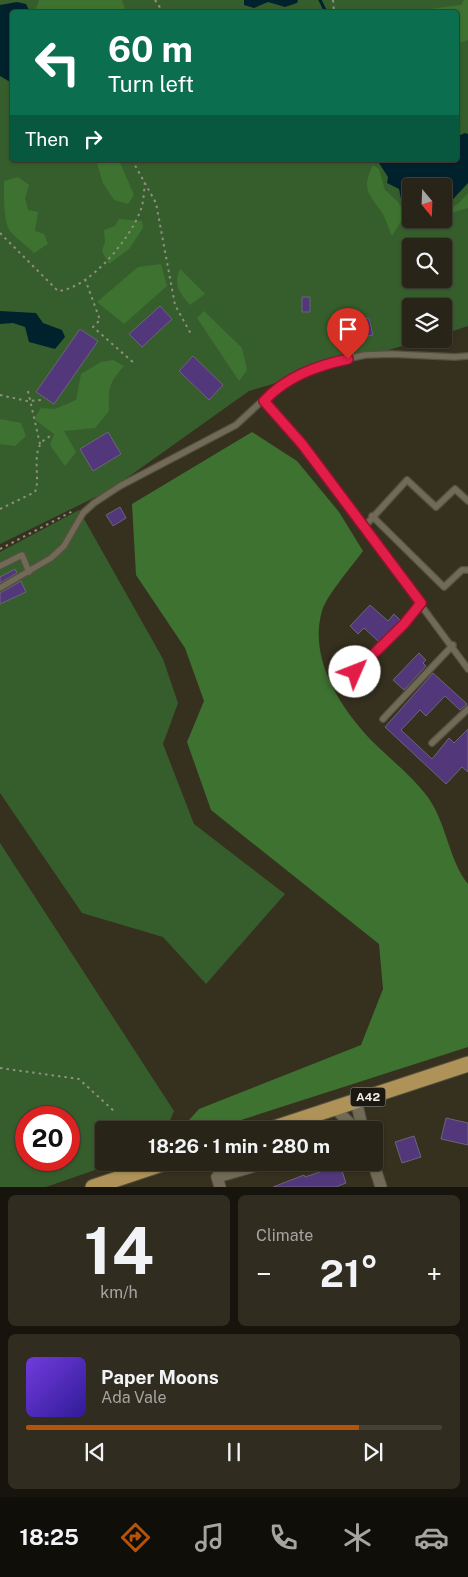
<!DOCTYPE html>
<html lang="en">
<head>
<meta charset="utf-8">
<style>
  body { margin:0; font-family:"Public Sans",sans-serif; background:#302c20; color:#f1f3f6; height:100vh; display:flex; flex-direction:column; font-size:19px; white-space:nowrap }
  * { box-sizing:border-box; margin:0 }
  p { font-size:16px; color:#a5a4a1 }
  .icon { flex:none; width:28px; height:28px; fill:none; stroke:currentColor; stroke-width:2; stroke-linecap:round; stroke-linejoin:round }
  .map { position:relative; height:1187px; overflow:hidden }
  .side { display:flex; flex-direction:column; gap:8px; padding:8px; background:#16140d; flex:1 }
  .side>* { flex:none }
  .banner { position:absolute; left:10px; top:10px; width:449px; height:152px; border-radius:5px; box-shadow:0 1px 4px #0004,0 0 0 1px #444136; background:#0b6e4f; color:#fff; overflow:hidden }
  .needle { width:32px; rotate:161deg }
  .controls { position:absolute; left:402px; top:178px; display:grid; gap:10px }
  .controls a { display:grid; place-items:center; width:50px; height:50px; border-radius:5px; background:#282417; box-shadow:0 1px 4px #0004,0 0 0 1px #444136; font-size:25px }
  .speed { position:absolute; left:15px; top:1106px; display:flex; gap:10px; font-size:25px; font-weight:700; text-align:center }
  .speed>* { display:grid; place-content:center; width:65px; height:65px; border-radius:50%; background:#282417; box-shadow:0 1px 4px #0004,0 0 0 1px #444136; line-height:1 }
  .speed .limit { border:8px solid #d22; background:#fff; color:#111 }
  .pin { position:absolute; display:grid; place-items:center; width:42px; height:42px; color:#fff; margin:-51px -21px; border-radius:50% 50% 50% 0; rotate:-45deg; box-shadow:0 0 5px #0007 }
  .pin .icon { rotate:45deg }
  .me { position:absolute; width:55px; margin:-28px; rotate:46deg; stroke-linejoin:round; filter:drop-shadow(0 0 4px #0008) }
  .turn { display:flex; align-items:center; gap:18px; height:105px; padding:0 15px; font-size:22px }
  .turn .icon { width:65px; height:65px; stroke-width:2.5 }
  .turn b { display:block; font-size:35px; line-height:42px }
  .then { display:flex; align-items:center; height:48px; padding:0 15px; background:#0003; gap:10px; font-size:19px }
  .big { font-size:38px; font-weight:700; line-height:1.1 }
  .side .tile { flex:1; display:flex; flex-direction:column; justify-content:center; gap:8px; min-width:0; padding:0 18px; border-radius:8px; background:#302c20 }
  .side .dial { align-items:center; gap:0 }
  .dial b { font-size:65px; line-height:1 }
  .song { display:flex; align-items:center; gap:15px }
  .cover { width:60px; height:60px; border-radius:8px; background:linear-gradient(135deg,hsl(260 70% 55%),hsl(250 70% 35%)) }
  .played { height:5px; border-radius:2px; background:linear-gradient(90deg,#b45309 80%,#444136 80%) }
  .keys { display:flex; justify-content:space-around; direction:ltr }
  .heat { display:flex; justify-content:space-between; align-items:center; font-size:28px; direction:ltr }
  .side .tiles { flex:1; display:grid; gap:8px; grid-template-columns:1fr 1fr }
  .tile:last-child { grid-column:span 2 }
  .trip { position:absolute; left:95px; top:1121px; width:288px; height:50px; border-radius:5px; background:#282417; box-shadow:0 1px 4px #0004,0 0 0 1px #444136; font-weight:700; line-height:50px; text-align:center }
  .tabs { display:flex; height:80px; justify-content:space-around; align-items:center; background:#100e09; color:#a5a4a1 }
  .tabs .icon { width:35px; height:35px }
  .tabs .on { color:#b45309 }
  .tabs b { font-size:22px; color:#f1f3f6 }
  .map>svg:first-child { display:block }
  .green { fill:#365e2c; fill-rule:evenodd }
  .forest { fill:#3e7231 }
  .water { fill:#00222d }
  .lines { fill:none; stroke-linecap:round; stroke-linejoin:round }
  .stream { stroke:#00222d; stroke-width:3 }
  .building { fill:#52387b; stroke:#6b6578 }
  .lane-casing { stroke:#544f40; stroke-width:8 }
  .street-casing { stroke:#544f40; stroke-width:13 }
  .primary-casing { stroke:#544f40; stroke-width:17 }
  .path { stroke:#928e7f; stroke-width:2; stroke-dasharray:2.5 4; stroke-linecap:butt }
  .lane { stroke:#706a56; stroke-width:5.5 }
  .street { stroke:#706a56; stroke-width:11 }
  .primary { stroke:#ae9258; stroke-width:15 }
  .route-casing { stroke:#92132f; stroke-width:12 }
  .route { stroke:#e11d48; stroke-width:9 }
  .labels { text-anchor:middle; stroke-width:5; stroke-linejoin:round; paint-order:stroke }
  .shield { fill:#1b1811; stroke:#afaca3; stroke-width:1 }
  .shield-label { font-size:12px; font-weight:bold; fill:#efece1 }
</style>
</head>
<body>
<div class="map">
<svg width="468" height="1187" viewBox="0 0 468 1187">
  <rect width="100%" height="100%" fill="#36301f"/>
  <path class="green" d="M0 0H468V326L444 334V306H411V339H426L249 391 110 490 0 544ZM12 12H456V160H12ZM411 186H444V219H411ZM411 246H444V279H411Z
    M79 510 163 659 178 703 163 744 194 824 285 894 206 984 163 937 82 913 0 793V552Z
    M0 843 174 1111 166 1130H104V1162L115 1163 46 1187H0ZM26 1118H69V1160H26Z"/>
  <path class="forest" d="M39 0H122L126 12H37L36 9Z
    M464 0H468V40L456 44V12H404L461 5Z
    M96 160H119L134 195 128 204 114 200 103 183Z
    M373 165 379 169 385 190 398 202 406 215H411V219H416L402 220 392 236C388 228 386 218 381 211 367 192 362 188 373 165Z
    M18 177 29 185 25 198 28 210 38 212 35 231 44 234 48 244 34 253C27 246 17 239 11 232 3 224 4 193 4 181Z
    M468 193V208L444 215V211L458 204Z
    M119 219 142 221 143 228 129 249 109 264 102 251 105 242 104 230 115 226Z
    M161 264 167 286 124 324 97 302 138 267Z
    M180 269 205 294 190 305C179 292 173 285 180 269Z
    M204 311 242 348 247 370 239 381 197 318Z
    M113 360 124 366C109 383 108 388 109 411L95 428 64 431 76 452 65 466 50 445 54 434 34 419 41 408 55 409 76 400 81 374 101 362Z
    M0 419 21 423 26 436 15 446 0 444Z
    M252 432 297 461 339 512 363 551C353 565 326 596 322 611 308 659 341 709 373 742 391 760 412 776 427 796 447 823 448 859 468 884V1047L210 1130H180L199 1109 361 1045 383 989 379 944 211 810 187 742 204 701 185 648 136 575 132 504Z"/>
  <path class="water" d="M244 0H298L297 3 285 7 268 2 254 8 244 5Z
    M17 2 26 4 30 12H12V83L0 76V5Z
    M465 133 468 134V183L444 209V186H411V212L402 204 399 189 387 183 388 177 377 160H456V137Z
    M0 311 36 313 43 323 62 330 65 337 55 349 29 342 25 327 13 323 0 324Z"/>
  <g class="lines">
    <path class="stream" d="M320 0 326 12"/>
  </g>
  <path class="building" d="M302 297H310V312H302Z
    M160 306 172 319 142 347 129 334Z
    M369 318 373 335 356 338 352 321Z
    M80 329 98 341 54 404 36 392Z
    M193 356 223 385 209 400 179 371Z
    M108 432 121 454 93 471 80 449Z
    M120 507 126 518 113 526 106 515Z
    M15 569 17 573 0 583V577Z
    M21 581 26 592 0 604V593Z
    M370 605 388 621 394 614 401 621 379 642 364 628 358 634 350 626Z
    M351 651 357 658 342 674 335 668Z
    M419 653 426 660 423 663 426 666 404 690 393 680Z
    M433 673 467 704 460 710 445 696 426 716 420 710 401 730 432 759 449 738 454 743 468 729V772L462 767 446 784 385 727Z
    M446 1118 468 1123V1145L441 1139Z
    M414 1136 421 1157 402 1163 395 1142Z
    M340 1165 346 1183 336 1187H273L304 1175 305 1177Z"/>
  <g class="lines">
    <defs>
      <path id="lane" d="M263 401 302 444 468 669
        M372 516 444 587 462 570H468
        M364 527 407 480 436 507 455 489 468 501
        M0 566 22 555 29 572
        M0 588 51 558 64 546 83 513 94 503 120 486 236 425 276 388 303 373 332 362 365 355 391 354 455 357 468 356
        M355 672 404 624 421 603
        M383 719 453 645
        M432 743 468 709"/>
      <path id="street" d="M356 1101 363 1130
        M335 1108 356 1130
        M373 1162 381 1187
        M220 1187 217 1177 269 1162"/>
      <path id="primary" d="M268 1130 468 1064
        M93 1187 168 1162"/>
    </defs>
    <use href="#lane" class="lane-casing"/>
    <use href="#street" class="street-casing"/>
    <use href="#primary" class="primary-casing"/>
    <path class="path" d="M155 0 163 12
      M333 0 334 12
      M132 160 156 203 175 305 191 334
      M0 233 58 291C90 288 129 240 140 212 144 202 144 191 145 181
      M85 279 100 320 93 327 135 364
      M28 391 40 444
      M0 395 27 401 42 400
      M0 509 35 492C42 476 27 445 51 436
      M0 549 73 511
      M0 1068 79 1079 115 1112"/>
    <use href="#lane" class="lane"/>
    <use href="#street" class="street"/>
    <use href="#primary" class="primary"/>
  </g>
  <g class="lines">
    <defs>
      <path id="route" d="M348 359C316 366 286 377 264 401L302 444 421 603 404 624 355 672"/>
    </defs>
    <use href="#route" class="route-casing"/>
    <use href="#route" class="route"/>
  </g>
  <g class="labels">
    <rect class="shield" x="350.5" y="1087.5" width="35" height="19" rx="4"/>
    <g class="shield-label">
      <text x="368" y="1101">A42</text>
    </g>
  </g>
</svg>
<div class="controls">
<a><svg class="needle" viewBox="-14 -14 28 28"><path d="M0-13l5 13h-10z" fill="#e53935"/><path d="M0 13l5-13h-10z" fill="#a5a4a1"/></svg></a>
<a><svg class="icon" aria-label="search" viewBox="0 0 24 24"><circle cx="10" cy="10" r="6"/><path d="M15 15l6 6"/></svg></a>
<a><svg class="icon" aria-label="layers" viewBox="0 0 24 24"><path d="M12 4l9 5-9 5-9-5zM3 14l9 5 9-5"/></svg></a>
</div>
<div class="speed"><div class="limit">20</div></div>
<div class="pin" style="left:348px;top:359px;background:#d93025"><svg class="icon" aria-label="arrive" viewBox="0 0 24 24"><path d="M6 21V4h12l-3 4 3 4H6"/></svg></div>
<svg class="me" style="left:355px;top:672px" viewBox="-20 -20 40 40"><circle r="19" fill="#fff"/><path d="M0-13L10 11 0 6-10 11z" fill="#e11d48"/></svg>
<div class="trip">18:26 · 1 min · 280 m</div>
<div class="banner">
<div class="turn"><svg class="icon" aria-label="left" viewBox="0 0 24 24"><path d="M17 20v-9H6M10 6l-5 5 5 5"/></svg><div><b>60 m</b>Turn left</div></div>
<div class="then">Then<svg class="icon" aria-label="right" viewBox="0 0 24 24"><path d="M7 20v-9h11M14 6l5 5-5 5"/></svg></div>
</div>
</div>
<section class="side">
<div class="tiles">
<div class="tile dial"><b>14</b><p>km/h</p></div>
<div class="tile"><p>Climate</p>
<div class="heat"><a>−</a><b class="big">21°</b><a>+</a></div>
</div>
<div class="tile">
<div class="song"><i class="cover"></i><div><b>Paper Moons</b><p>Ada Vale</p></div></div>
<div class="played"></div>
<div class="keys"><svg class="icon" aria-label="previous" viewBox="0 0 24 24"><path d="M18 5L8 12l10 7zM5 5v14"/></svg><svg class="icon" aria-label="pause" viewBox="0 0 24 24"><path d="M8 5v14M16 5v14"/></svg><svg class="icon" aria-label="next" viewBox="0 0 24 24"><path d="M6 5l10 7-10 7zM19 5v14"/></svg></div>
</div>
</div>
</section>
<nav class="tabs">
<b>18:25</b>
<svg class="icon on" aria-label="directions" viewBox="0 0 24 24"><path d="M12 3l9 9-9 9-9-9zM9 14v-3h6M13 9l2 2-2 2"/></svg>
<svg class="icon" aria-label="music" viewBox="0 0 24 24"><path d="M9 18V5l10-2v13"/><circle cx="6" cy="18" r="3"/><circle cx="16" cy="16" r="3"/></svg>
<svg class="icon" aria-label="phone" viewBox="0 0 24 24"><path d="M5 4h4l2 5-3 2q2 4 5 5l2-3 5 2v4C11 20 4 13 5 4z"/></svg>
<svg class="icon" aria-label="climate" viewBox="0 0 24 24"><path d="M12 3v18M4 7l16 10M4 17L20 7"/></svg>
<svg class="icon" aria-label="car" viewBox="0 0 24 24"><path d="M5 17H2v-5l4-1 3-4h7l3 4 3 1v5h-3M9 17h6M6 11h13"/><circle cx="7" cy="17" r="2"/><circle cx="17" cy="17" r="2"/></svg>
</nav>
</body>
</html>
